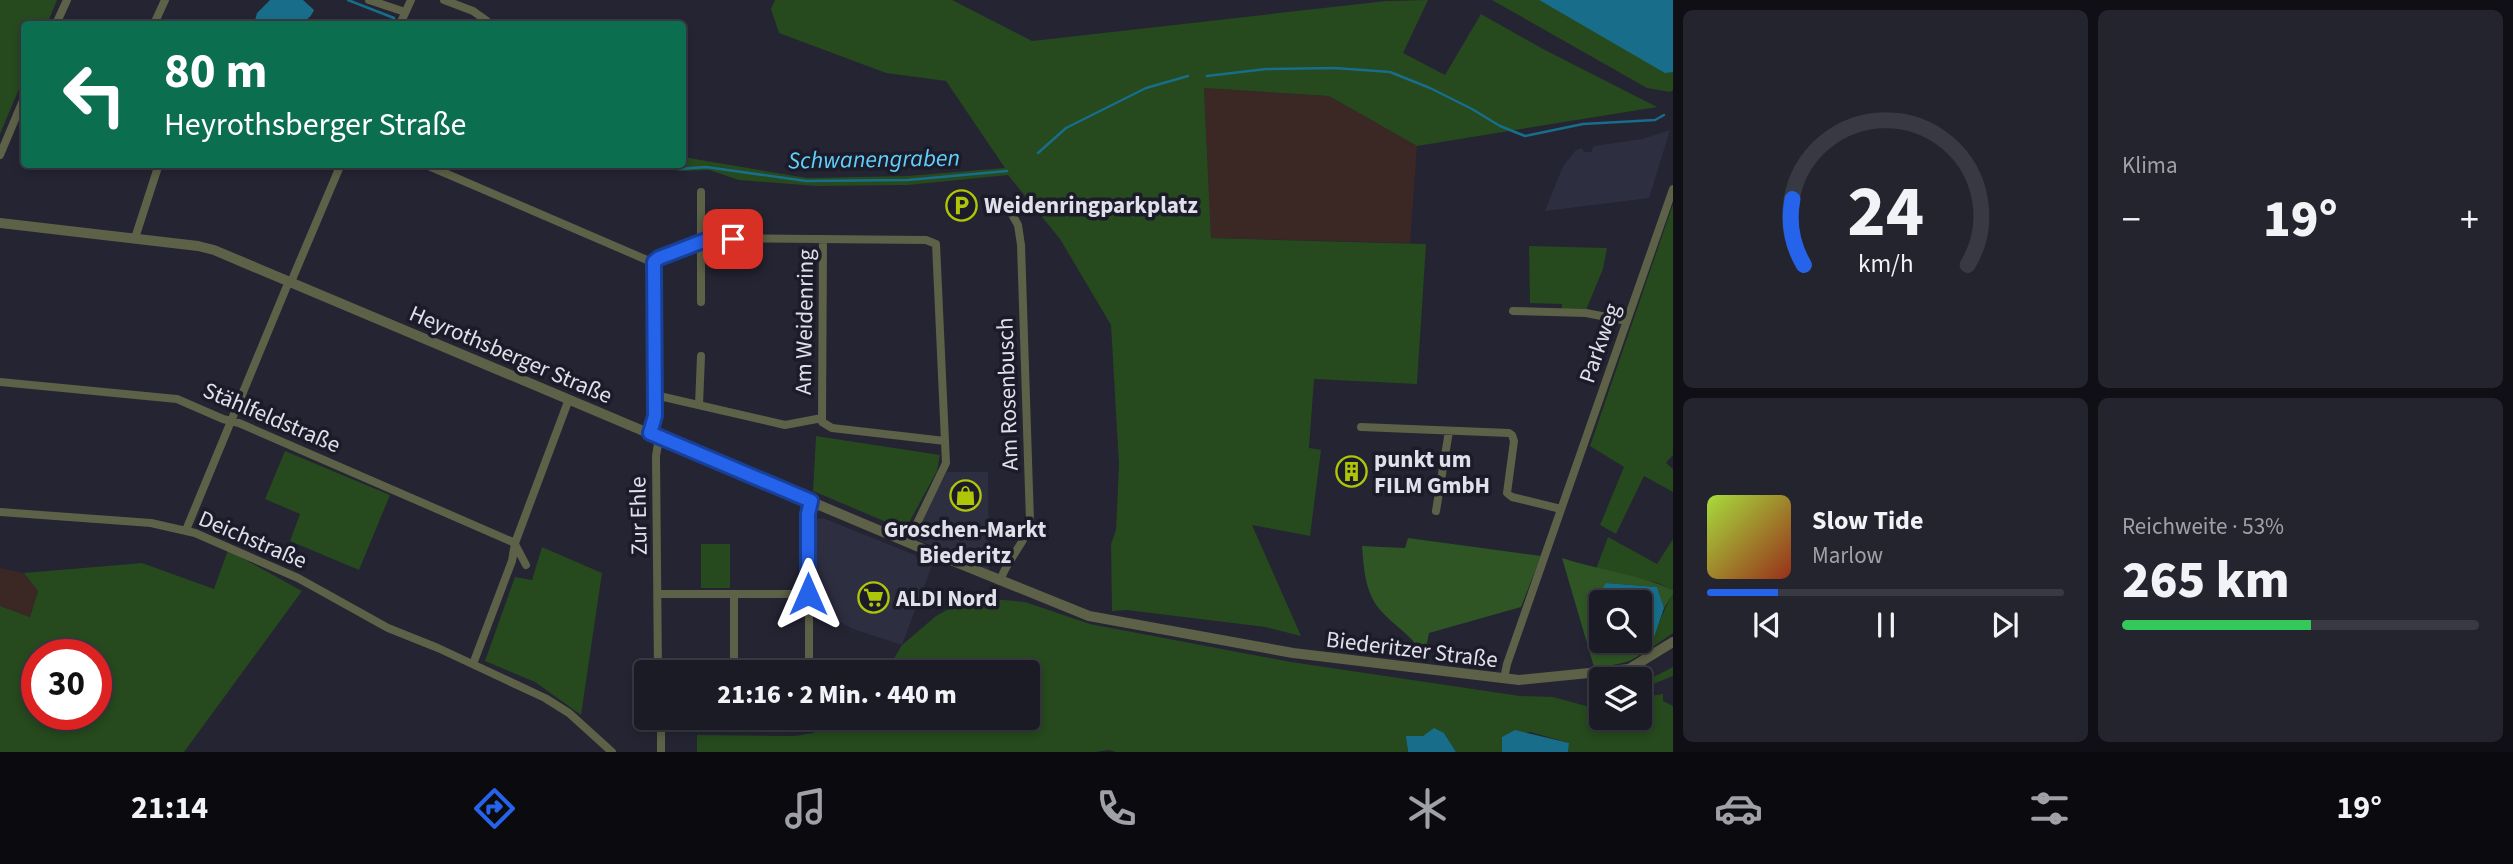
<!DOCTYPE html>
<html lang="de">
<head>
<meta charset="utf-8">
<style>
  body { margin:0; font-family:"Source Sans 3",sans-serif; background:#24242e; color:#f1f3f6; height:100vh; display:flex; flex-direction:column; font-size:26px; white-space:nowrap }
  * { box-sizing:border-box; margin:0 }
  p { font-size:23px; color:#a0a1a7 }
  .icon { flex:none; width:38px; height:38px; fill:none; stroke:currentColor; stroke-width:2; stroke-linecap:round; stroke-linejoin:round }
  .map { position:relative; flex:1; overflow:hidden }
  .sheet { display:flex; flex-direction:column; gap:10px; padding:10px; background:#0f0f15; width:840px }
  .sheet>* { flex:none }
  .banner { position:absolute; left:21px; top:21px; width:665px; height:147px; border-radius:7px; box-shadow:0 4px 10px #0003,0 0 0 2px #393943; background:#0b6e4f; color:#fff; overflow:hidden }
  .tools { position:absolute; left:1589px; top:590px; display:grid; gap:14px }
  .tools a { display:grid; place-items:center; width:63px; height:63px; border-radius:7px; background:#1b1b26; box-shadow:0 4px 10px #0003,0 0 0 2px #393943; font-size:35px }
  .speed { position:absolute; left:21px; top:639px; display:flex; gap:14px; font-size:35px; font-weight:700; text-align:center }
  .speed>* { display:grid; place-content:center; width:91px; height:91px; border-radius:50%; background:#1b1b26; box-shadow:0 4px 10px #0003,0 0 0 2px #393943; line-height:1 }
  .speed .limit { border:10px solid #d22; background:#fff; color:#111 }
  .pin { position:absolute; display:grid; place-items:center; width:60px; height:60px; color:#fff; margin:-30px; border-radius:14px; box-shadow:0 4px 10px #0006 }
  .me { position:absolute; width:77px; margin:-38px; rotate:0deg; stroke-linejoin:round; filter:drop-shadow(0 0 5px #0008) }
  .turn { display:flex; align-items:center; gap:24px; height:147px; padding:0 28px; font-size:32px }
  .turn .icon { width:91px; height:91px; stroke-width:2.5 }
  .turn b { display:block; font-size:49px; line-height:60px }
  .big { font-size:52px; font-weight:800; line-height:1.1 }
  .sheet .card { flex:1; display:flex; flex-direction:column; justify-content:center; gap:10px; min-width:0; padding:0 24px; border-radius:10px; background:#24242e }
  .sheet .dial { align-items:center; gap:0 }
  .dial svg { height:182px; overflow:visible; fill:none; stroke:#393943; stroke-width:7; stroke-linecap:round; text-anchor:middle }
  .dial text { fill:#f1f3f6; stroke:none }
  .song { display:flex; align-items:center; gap:21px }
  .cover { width:84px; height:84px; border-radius:10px; background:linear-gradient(135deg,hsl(80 70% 55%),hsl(10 70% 35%)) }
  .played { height:7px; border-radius:4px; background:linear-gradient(90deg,#2563eb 20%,#393943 20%) }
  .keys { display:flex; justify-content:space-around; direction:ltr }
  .heat { display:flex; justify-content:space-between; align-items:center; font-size:38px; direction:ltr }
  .charge { height:10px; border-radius:5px; background:linear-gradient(90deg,#34c759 53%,#393943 0) }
  .sheet .tiles { flex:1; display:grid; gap:10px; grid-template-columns:repeat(2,1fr) }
  .trip { position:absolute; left:634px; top:660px; width:406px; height:70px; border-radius:7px; background:#1b1b26; box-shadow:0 4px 10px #0003,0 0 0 2px #393943; font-weight:800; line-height:70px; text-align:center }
  .tabs { display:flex; height:112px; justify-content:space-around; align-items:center; background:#0b0b0f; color:#a0a1a7 }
  .tabs .icon { width:49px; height:49px }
  .tabs .selected { color:#2563eb }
  .tabs b { font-size:32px; color:#f1f3f6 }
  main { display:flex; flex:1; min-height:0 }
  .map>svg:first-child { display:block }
  .built { fill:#2e2e41 }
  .industrial { fill:#3b2824 }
  .green { fill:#26491d; fill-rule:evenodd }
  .forest { fill:#2f5524 }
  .water { fill:#186e8a }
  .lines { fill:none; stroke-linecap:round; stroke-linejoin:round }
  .stream { stroke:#186e8a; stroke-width:2.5 }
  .minor { stroke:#5d6147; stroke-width:8 }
  .tertiary { stroke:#5d6147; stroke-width:10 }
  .route-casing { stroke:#184099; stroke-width:18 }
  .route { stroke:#2563eb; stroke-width:12 }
  .labels { text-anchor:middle; stroke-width:7; stroke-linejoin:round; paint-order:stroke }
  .poi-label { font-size:23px; font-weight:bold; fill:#dfe0ea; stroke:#1b1b29; text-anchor:start }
  .street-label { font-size:23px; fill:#dfe0ea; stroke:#1b1b29 }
  .water-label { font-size:24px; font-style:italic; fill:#60d1fc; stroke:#1b1b29 }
</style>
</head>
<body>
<main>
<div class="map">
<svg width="1673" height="752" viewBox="0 0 1673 752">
  <rect width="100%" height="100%" fill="#242433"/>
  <path class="built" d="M1670 130 1649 198 1545 211 1563 166 1576 150 1582 148 1584 152H1591L1594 146 1642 139Z
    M947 472H988L989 570 916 539V534L923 516Z
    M823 518 915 555 917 559 920 558 933 563 902 645 853 629 813 607 814 522 816 519Z"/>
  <path class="industrial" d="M1204 88 1329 96 1417 146 1410 243 1211 238Z
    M0 568 24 573 38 591 30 617 0 606Z"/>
  <path class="green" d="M0 0H57L47 24H24V77L0 134Z
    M775 0H952L1032 41 1386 1 1428 0 1403 53 1445 75 1481 14 1543 49 1657 107 1417 146 1329 96 1204 88 1211 238 1426 244 1417 384 1314 379 1309 448 1321 450 1310 536 1252 525 1301 636 1265 627 1127 610 1112 611 1111 544 1116 530 1119 465 1111 325 1060 239 1008 175 908 185 816 186 739 180 709 170 681 171 644 165 682 164 683 157 807 178 907 176 1005 168 946 81 886 73 779 33 771 9Z
    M1492 0H1539L1665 72H1673V90L1670 92 1647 88Z
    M1673 204V455L1666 463 1673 469V492L1644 476 1616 534 1600 525 1624 467 1590 446Z
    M1529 246 1607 248 1603 269 1586 310 1562 309V304L1530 303Z
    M816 436 940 455 937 471 905 530 813 491Z
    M285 451 390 495 359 570 290 541 300 514 265 499Z
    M1608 537 1657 564 1673 539V590L1658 583 1596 569Z
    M701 544H730V588H701Z
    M542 547 602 573 581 715 535 682 485 661 515 577 532 580Z
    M228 550 302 591 184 752H0V606L30 617 38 591 24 573 142 563 214 589ZM37 654H96V714H37Z
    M1673 594V633L1644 653C1656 635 1661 613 1673 594Z
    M993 599 1025 602 1090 624 1291 662 1520 696 1553 697 1601 710V718H1627L1637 720 1640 718V684L1673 667V676L1641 689 1645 697 1663 694V701L1673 706V752H1568L1569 743 1530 732 1502 737V752H1456L1444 733 1407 747 1408 752H1116L1108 750 1096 752H697V735L795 736 813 733 847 718H1027V672H886L902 645 936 616 959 603Z"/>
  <path class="forest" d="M1408 538 1541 556 1521 607 1429 633 1424 658C1416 638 1398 629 1383 613 1365 595 1364 570 1362 546L1405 548Z
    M1562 558C1598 570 1638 574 1673 590V594L1664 608 1657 587 1606 583 1599 603 1601 608V640L1621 641 1627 646 1632 642 1642 643 1653 640C1637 664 1621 664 1594 667Z"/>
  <path class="water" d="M270 0H303L314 10C306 31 273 25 254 24L257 13Z
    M1539 0H1673V72L1665 73Z
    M1606 583 1657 587 1664 608 1653 640 1642 643 1632 642 1627 646 1621 641 1640 640V602H1601V608C1597 600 1601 590 1606 583Z
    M1434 728 1444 733 1456 752H1408L1406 736H1423Z
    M1515 730 1569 743 1568 752H1502V737Z"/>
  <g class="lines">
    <path class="stream" d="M348 0 394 18
      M408 22 412 24
      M1207 76 1266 69 1335 68 1390 72 1430 88 1472 109 1500 126 1525 136 1583 124 1655 120 1664 115
      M1038 153 1066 128 1146 88 1188 76
      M658 164 679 169 706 167 806 181 908 180 1007 171"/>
    <path class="minor" d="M369 0 405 12
      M444 0 473 11 487 21
      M56 24 67 0
      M154 24 165 0
      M400 24 411 0
      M0 155 24 98
      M424 164 654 263
      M135 238 159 164
      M823 239 822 422 832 428 945 441
      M654 263 659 258 711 238 926 240 936 244 946 463 908 542
      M291 282 341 164
      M701 302V192
      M1513 311 1586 313 1627 321
      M0 382 177 399 223 419 239 423 515 543
      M655 395 785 425 822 418
      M699 405 701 356
      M1361 427 1509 433 1512 435 1514 441 1507 493 1512 497 1561 509
      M650 433 655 416 654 263
      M1436 511 1449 431
      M0 512 151 523 195 533 298 578 388 628 438 648 545 698 569 713 612 752
      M186 530 289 281
      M516 546 526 565
      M1000 581C1006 561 1029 538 1030 521L1021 245 1018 225 1005 202
      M658 594H808
      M734 594V672
      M473 664 512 561 515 543 569 399
      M658 672 656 456 659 438
      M809 672V514L811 501
      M1504 679 1507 664 1673 189
      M659 718 661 725V752
      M661 725 798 727 806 724 809 718"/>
    <path class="tertiary" d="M0 223 198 246 214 250 921 548 1089 616 1293 653 1519 680 1629 669 1673 642"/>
  </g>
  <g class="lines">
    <defs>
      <path id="route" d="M733 239 706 240 659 258 654 262 655 416 650 433 811 501 808 514V594"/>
    </defs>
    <use href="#route" class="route-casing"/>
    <use href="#route" class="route"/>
  </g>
  <defs>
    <symbol id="parking-ring" viewBox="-11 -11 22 22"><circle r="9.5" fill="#1b1b29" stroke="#afc507" stroke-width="1.5"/><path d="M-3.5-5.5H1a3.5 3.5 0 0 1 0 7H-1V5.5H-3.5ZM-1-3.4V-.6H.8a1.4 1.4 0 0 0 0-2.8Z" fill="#afc507"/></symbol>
    <symbol id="building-ring" viewBox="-11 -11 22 22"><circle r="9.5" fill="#1b1b29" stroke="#afc507" stroke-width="1.5"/><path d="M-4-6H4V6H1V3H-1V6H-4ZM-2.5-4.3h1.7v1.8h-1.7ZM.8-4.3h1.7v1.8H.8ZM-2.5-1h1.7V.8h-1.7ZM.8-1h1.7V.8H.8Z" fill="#afc507"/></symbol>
    <symbol id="shop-ring" viewBox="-11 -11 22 22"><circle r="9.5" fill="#1b1b29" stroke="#afc507" stroke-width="1.5"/><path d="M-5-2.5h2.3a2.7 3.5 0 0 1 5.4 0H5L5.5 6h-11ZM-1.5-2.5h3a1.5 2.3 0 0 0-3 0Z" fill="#afc507"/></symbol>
    <symbol id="supermarket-ring" viewBox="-11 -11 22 22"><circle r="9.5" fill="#1b1b29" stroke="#afc507" stroke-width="1.5"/><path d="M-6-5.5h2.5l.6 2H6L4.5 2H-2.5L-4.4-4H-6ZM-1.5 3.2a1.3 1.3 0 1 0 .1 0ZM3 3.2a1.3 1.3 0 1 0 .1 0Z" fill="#afc507"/></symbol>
  </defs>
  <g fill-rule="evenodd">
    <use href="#parking-ring" x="944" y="188" width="35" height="35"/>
    <use href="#building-ring" x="1334" y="454" width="35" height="35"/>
    <use href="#shop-ring" x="948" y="478" width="35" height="35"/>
    <use href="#supermarket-ring" x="856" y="580" width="35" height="35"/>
  </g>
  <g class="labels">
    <g class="poi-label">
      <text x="984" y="213">Weidenringparkplatz</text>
      <text x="1374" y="467">punkt um<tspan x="1374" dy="26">FILM GmbH</tspan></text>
      <text x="965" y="537" text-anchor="middle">Groschen-Markt<tspan x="965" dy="26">Biederitz</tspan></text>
      <text x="896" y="606">ALDI Nord</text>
    </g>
    <g class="street-label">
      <text transform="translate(804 322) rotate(-89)" y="8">Am Weidenring</text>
      <text transform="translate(1599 343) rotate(-71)" y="8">Parkweg</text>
      <text transform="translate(511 354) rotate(23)" y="8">Heyrothsberger Straße</text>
      <text transform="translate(1007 394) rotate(-92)" y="8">Am Rosenbusch</text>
      <text transform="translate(272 417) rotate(23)" y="8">Stählfeldstraße</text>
      <text transform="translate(638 516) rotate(-91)" y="8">Zur Ehle</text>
      <text transform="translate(253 539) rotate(23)" y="8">Deichstraße</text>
      <text transform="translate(1412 649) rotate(7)" y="8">Biederitzer Straße</text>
    </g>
    <g class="water-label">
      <text transform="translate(874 159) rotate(-1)" y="8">Schwanengraben</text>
    </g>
  </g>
</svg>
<div class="tools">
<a><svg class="icon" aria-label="search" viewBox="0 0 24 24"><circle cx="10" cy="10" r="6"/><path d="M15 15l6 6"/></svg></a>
<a><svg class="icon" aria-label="layers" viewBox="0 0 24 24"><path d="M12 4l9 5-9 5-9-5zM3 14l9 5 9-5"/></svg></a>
</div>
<div class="speed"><div class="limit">30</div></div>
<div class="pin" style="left:733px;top:239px;background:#d93025"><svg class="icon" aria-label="arrive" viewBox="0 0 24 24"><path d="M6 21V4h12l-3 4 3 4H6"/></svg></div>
<svg class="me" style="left:808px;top:594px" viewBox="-20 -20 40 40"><path d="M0-17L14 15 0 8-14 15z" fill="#2563eb" stroke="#fff" stroke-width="4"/></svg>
<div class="trip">21:16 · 2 Min. · 440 m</div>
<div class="banner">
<div class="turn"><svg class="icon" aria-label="left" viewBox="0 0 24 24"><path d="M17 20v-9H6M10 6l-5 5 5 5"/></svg><div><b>80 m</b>Heyrothsberger Straße</div></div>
</div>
</div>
<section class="sheet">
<div class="tiles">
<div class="card dial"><svg viewBox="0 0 100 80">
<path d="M14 69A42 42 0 1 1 86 69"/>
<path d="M14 69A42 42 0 0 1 9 40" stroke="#2563eb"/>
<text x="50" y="56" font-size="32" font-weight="700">24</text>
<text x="50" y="72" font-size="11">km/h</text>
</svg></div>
<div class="card"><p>Klima</p>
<div class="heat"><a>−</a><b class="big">19°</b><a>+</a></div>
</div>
<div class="card">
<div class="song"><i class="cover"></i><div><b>Slow Tide</b><p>Marlow</p></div></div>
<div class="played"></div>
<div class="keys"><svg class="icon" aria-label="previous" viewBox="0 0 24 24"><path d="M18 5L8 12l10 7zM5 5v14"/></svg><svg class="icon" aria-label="pause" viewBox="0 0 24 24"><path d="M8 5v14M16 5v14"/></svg><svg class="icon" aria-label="next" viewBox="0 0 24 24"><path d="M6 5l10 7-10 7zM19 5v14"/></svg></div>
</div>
<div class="card"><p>Reichweite · 53%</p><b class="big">265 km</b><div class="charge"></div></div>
</div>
</section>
</main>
<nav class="tabs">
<b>21:14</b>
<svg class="icon selected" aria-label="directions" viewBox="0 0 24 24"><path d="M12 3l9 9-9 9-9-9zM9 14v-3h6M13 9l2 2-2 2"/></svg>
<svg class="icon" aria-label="music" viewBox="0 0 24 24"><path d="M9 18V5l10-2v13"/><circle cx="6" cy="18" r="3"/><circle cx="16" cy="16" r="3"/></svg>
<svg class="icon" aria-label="phone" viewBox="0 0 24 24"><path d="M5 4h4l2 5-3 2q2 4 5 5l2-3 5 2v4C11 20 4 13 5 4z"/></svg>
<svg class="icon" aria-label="climate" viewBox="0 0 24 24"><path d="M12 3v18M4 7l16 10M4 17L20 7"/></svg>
<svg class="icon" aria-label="car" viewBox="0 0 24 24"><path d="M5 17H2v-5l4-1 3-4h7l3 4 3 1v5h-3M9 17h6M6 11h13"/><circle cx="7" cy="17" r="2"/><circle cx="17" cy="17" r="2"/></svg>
<svg class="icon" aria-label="filters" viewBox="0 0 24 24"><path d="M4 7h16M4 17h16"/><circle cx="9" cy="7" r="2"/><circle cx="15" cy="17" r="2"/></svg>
<b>19°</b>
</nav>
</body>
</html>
